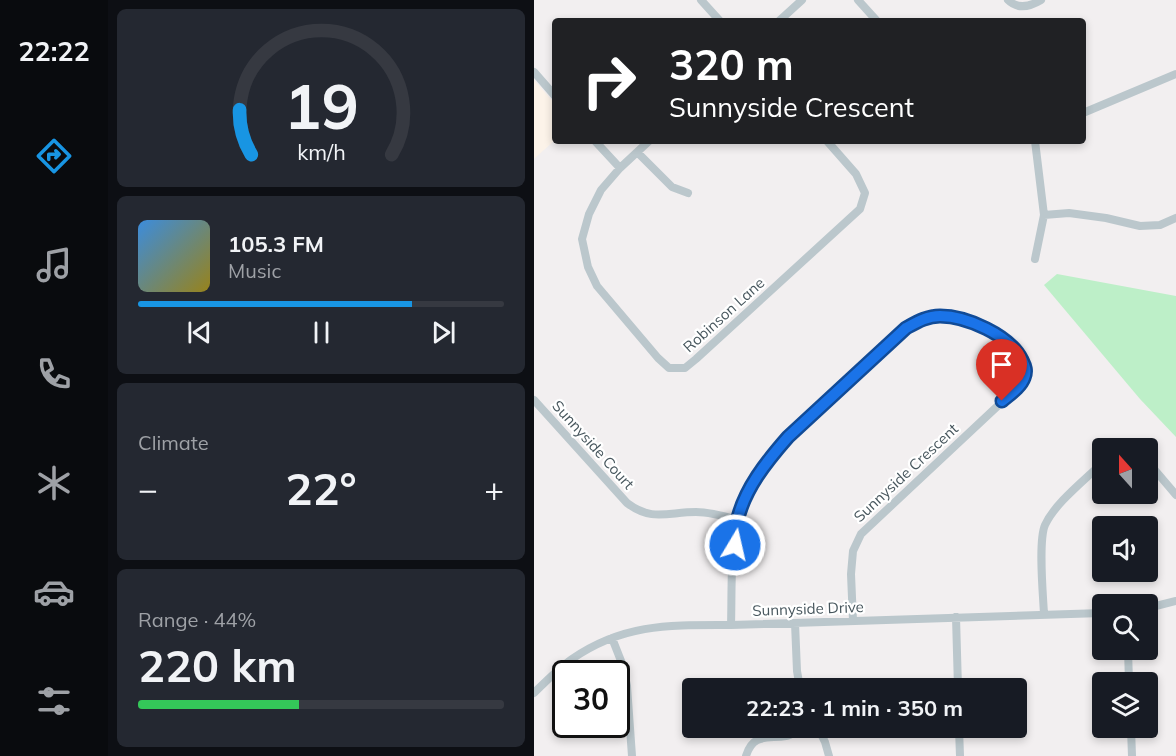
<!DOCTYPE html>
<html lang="en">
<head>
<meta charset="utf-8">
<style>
  body { margin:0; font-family:Mulish,sans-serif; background:#242831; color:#f1f3f6; height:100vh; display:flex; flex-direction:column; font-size:22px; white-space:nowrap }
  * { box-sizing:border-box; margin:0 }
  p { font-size:20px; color:#9ea1a6 }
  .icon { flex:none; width:33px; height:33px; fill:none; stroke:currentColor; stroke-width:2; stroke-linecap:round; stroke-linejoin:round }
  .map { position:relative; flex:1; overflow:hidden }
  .drawer { display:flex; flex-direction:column; gap:9px; padding:9px; background:#0d0f14; width:426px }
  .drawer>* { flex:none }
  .banner { position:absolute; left:18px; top:18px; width:534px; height:126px; border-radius:6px; box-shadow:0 3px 9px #0003; background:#202124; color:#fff; overflow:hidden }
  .needle { width:39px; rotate:339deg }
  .tools { position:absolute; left:558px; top:438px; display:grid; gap:12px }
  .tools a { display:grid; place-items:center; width:66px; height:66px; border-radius:6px; background:#171b24; box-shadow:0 3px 9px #0003; font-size:30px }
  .speed { position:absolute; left:18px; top:660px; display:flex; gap:12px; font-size:30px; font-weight:700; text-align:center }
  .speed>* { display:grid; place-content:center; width:78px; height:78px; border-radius:50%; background:#171b24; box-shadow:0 3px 9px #0003; line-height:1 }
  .speed .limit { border:3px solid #111; border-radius:9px; background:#fff; color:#111 }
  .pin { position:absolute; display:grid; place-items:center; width:51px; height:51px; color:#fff; margin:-62px -26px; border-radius:50% 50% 50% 0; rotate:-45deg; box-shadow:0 0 6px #0007 }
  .pin .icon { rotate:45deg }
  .me { position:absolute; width:66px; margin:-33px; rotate:9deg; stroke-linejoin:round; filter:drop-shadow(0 0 4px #0008) }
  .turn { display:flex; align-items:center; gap:21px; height:126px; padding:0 18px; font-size:27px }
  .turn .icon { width:78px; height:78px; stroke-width:2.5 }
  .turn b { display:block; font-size:42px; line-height:51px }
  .big { font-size:45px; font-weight:700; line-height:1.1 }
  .drawer .card { flex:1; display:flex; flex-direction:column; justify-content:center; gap:9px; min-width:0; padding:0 21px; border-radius:9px; background:#242831 }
  .drawer .dial { align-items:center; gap:0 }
  .dial svg { height:156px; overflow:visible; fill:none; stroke:#363941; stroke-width:7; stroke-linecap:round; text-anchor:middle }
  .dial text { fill:#f1f3f6; stroke:none }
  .song { display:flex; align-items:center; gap:18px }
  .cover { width:72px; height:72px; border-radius:9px; background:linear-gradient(135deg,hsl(210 70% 55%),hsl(50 70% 35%)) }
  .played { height:6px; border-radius:3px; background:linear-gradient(90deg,#1895e3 75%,#363941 75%) }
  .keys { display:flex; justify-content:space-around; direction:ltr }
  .heat { display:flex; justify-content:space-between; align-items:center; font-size:33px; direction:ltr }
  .charge { height:9px; border-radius:4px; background:linear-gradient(90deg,#34c759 44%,#363941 0) }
  .trip { position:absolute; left:148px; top:678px; width:345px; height:60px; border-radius:6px; background:#171b24; box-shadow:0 3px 9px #0003; font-weight:700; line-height:60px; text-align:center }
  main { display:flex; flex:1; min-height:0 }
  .dock { display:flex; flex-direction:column; width:108px; justify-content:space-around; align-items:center; background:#090b0e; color:#9ea1a6 }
  .dock .icon { width:42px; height:42px }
  .dock .active { color:#1895e3 }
  .dock b { font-size:27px; color:#f1f3f6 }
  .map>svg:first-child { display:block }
  .commercial { fill:#fcf3e9 }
  .green { fill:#bdefc8 }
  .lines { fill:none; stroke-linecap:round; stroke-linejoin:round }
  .minor { stroke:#bbc7cc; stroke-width:8 }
  .route-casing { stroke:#114b97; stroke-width:15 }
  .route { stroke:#1a73e8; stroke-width:10 }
  .labels { text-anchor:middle; stroke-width:4.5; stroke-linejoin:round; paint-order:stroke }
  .street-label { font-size:15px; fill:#47565d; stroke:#fff }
</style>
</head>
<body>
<main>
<nav class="dock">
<b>22:22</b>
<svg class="icon active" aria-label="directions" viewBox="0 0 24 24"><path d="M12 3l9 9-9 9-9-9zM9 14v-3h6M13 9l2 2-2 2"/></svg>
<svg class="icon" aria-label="music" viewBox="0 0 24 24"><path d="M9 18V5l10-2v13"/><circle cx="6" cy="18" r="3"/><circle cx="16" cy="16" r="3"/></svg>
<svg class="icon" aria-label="phone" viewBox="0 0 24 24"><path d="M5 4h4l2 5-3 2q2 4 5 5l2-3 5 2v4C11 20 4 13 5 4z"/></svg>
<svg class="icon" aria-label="climate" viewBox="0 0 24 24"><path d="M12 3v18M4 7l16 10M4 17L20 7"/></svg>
<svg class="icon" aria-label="car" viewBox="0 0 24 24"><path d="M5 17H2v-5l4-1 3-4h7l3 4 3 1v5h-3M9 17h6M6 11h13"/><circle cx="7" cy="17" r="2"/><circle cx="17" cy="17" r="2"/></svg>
<svg class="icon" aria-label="filters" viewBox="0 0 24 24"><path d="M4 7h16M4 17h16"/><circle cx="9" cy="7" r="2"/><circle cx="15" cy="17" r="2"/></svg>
</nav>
<section class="drawer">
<div class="card dial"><svg viewBox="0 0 100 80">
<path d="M14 69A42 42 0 1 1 86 69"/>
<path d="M14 69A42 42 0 0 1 8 46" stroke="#1895e3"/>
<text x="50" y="56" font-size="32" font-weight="700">19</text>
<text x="50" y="72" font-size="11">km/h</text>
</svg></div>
<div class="card">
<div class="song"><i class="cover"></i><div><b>105.3 FM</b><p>Music</p></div></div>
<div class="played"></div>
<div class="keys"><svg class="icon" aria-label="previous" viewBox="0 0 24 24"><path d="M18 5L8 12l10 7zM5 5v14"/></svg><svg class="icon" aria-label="pause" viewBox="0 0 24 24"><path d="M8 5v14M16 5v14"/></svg><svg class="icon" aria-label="next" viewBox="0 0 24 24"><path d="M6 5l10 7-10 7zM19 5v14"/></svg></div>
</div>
<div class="card"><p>Climate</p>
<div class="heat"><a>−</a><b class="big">22°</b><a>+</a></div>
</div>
<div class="card"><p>Range · 44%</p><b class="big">220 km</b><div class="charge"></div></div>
</section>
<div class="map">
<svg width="642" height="756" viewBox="0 0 642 756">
  <rect width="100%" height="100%" fill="#f2eff0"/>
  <path class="commercial" d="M0 80 21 104V140L0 159Z"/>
  <path class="green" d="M523 274 642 296V437L606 399 510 285Z"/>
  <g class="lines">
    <path class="minor" d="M167 0 186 21
      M324 0 343 21
      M474 0C484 10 497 6 507 0
      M245 21 268 0
      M0 72 21 96
      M549 113 642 74
      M61 141 86 168
      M115 141 86 168 67 190 55 214 48 239 54 267 63 286 124 358 135 368H151L162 359 326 209 331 193 322 174 293 141
      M103 152 138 187 154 193
      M510 215 535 213 572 218 606 226 626 225 642 218
      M501 259 510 215 501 141
      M0 400 93 503C118 522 134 512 162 512 176 512 190 516 204 520
      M614 462 642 495
      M614 608 642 601
      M510 614C509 594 504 541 511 525 521 503 551 480 568 463
      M422 617 424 688
      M261 623 263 671 266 688
      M197 625C198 593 196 550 204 519 212 488 233 461 254 437L372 328C383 322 393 316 406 316 433 317 477 336 488 361 491 367 493 373 490 379 489 382 486 384 485 386L327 534 319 551 317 574 319 621
      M78 638 89 666 93 686 98 756
      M594 650 595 682
      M0 693C12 681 24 669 38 659 90 623 137 625 197 625L568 613
      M284 728 291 742 295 756
      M425 728 426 756
      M597 728 598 756
      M212 756C219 733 233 739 252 736 258 735 264 730 270 728"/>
  </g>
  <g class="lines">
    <defs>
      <path id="route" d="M201 545C201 537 202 529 203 522 210 489 233 461 254 437L372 328C383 322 393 316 406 316 432 316 476 335 488 360 491 366 493 371 490 378 487 387 475 395 468 401"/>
    </defs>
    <use href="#route" class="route-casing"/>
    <use href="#route" class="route"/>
  </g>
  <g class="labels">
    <g class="street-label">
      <text transform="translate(190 315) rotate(-42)" y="5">Robinson Lane</text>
      <text transform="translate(59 445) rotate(48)" y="5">Sunnyside Court</text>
      <text transform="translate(372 473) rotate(-43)" y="5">Sunnyside Crescent</text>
      <text transform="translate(274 609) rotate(-2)" y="5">Sunnyside Drive</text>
    </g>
  </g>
</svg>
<div class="tools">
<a><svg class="needle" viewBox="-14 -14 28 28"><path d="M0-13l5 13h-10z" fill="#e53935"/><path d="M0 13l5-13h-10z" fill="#9ea1a6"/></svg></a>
<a><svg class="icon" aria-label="sound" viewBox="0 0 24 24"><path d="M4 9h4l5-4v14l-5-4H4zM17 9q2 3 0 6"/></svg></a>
<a><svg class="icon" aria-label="search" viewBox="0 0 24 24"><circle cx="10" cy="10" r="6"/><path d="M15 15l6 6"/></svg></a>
<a><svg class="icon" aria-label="layers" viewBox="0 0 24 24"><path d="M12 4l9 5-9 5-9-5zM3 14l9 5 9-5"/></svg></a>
</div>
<div class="speed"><div class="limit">30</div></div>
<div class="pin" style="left:468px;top:401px;background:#d93025"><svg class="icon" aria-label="arrive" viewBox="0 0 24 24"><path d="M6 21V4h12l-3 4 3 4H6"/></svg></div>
<svg class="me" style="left:201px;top:545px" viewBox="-20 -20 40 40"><circle r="17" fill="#1a73e8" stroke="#fff" stroke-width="3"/><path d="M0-11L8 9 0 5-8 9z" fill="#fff"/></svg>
<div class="trip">22:23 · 1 min · 350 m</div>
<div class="banner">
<div class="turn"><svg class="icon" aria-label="right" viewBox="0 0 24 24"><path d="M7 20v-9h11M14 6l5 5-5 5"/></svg><div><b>320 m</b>Sunnyside Crescent</div></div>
</div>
</div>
</main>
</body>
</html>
